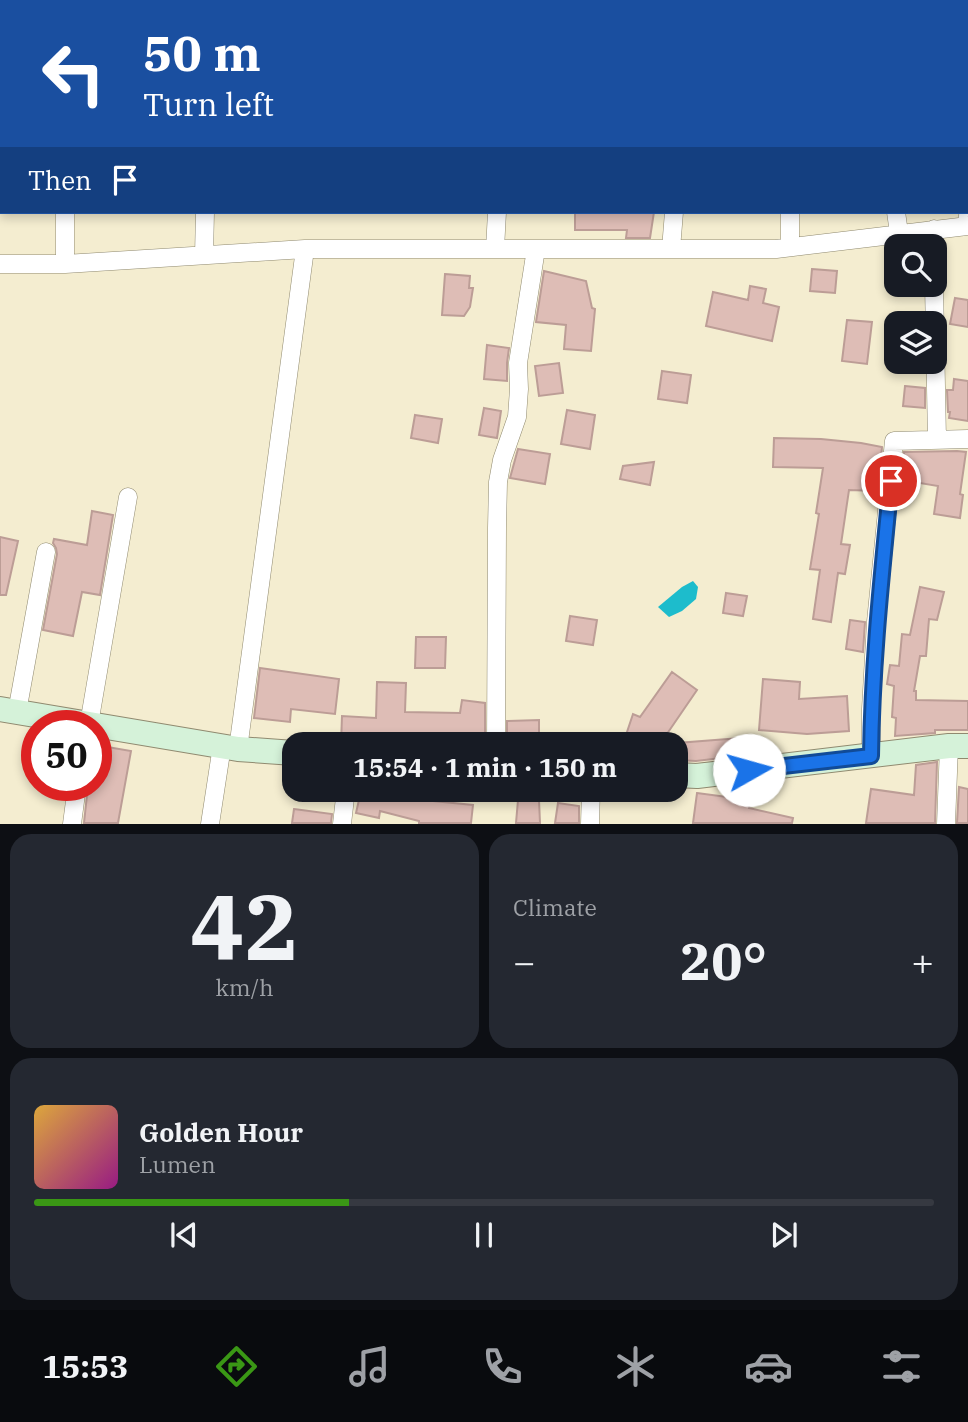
<!DOCTYPE html>
<html lang="en">
<head>
<meta charset="utf-8">
<style>
  body { margin:0; font-family:"IBM Plex Serif",serif; background:#242831; color:#f1f3f6; height:100vh; display:flex; flex-direction:column; font-size:26px; white-space:nowrap }
  * { box-sizing:border-box; margin:0 }
  p { font-size:23px; color:#9ea1a6 }
  .icon { flex:none; width:38px; height:38px; fill:none; stroke:currentColor; stroke-width:2; stroke-linecap:round; stroke-linejoin:round }
  .map { position:relative; height:824px; overflow:hidden }
  .details { display:flex; flex-direction:column; gap:10px; padding:10px; background:#0d0f14; flex:1 }
  .details>* { flex:none }
  .banner { position:absolute; left:0px; top:0px; width:970px; height:214px; box-shadow:0 4px 10px #0003; background:#1a4fa0; color:#fff; overflow:hidden }
  .tools { position:absolute; left:884px; top:234px; display:grid; gap:14px }
  .tools a { display:grid; place-items:center; width:63px; height:63px; border-radius:14px; background:#171b24; box-shadow:0 4px 10px #0003; font-size:35px }
  .speed { position:absolute; left:21px; top:710px; display:flex; gap:14px; font-size:35px; font-weight:700; text-align:center }
  .speed>* { display:grid; place-content:center; width:91px; height:91px; border-radius:50%; background:#171b24; box-shadow:0 4px 10px #0003; line-height:1 }
  .speed .limit { border:10px solid #d22; background:#fff; color:#111 }
  .pin { position:absolute; display:grid; place-items:center; width:60px; height:60px; color:#fff; margin:-30px; border:4px solid #fff; border-radius:50%; box-shadow:0 2px 7px #0007 }
  .me { position:absolute; width:77px; margin:-38px; rotate:83deg; stroke-linejoin:round; filter:drop-shadow(0 0 5px #0008) }
  .turn { display:flex; align-items:center; gap:24px; height:147px; padding:0 28px; font-size:32px }
  .turn .icon { width:91px; height:91px; stroke-width:2.5 }
  .turn b { display:block; font-size:49px; line-height:60px }
  .then { display:flex; align-items:center; height:66px; padding:0 28px; background:#0003; gap:14px; font-size:26px }
  .big { font-size:52px; font-weight:800; line-height:1.1 }
  .details .tile { flex:1; display:flex; flex-direction:column; justify-content:center; gap:10px; min-width:0; padding:0 24px; border-radius:21px; background:#242831 }
  .details .dial { align-items:center; gap:0 }
  .dial b { font-size:91px; line-height:1 }
  .song { display:flex; align-items:center; gap:21px }
  .cover { width:84px; height:84px; border-radius:10px; background:linear-gradient(135deg,hsl(40 70% 55%),hsl(310 70% 35%)) }
  .played { height:7px; border-radius:4px; background:linear-gradient(90deg,#3a9715 35%,#363941 35%) }
  .keys { display:flex; justify-content:space-around; direction:ltr }
  .heat { display:flex; justify-content:space-between; align-items:center; font-size:38px; direction:ltr }
  .details .tiles { flex:1; display:grid; gap:10px; grid-template-columns:1fr 1fr }
  .tile:last-child { grid-column:span 2 }
  .trip { position:absolute; left:282px; top:732px; width:406px; height:70px; border-radius:21px; background:#171b24; box-shadow:0 4px 10px #0003; font-weight:800; line-height:70px; text-align:center }
  .menu { display:flex; height:112px; justify-content:space-around; align-items:center; background:#090b0e; color:#9ea1a6 }
  .menu .icon { width:49px; height:49px }
  .menu .active { color:#3a9715 }
  .menu b { font-size:32px; color:#f1f3f6 }
  .map>svg:first-child { display:block }
  .water { fill:#1dbccc }
  .building { fill:#debdb6; stroke:#bc9d96; stroke-width:2 }
  .lines { fill:none; stroke-linecap:round; stroke-linejoin:round }
  .lane-casing { stroke:#908a70; stroke-width:10 }
  .street-casing { stroke:#908a70; stroke-width:19 }
  .secondary-casing { stroke:#908a70; stroke-width:26 }
  .lane { stroke:#fff; stroke-width:9 }
  .street { stroke:#fff; stroke-width:18 }
  .secondary { stroke:#d5f2d9; stroke-width:24 }
  .route-casing { stroke:#114b97; stroke-width:18 }
  .route { stroke:#1a73e8; stroke-width:12 }
</style>
</head>
<body>
<div class="map">
<svg width="968" height="824" viewBox="0 0 968 824">
  <rect width="100%" height="100%" fill="#f4edd0"/>
  <path class="water" d="M693 581 698 587 696 599 682 611 669 617 658 607 682 587Z"/>
  <path class="building" d="M575 212H654L650 238H626L627 230H575Z
    M812 269 837 271 835 293 810 291Z
    M544 271 586 281 592 308 595 309 591 351 564 349 566 325 536 322Z
    M445 274 470 276 469 288H473L470 307 464 316 442 315Z
    M750 286 766 289 763 303 779 307 772 341 706 326 713 292 748 300Z
    M955 298 968 300V327L950 324Z
    M847 320 872 322 867 364 842 361Z
    M487 345 509 348 507 363V381L484 379Z
    M559 363 563 393 539 396 535 366Z
    M662 371 691 375 687 403 658 399Z
    M954 379 968 381V421L949 418 950 412H948L947 390H953Z
    M905 386 925 388V408L903 406Z
    M484 408 501 411 497 438 479 435Z
    M567 410 595 415 590 449 561 444Z
    M415 415 442 419 438 443 411 438Z
    M774 438 821 439 861 443 882 447 878 491 849 490 841 544 850 545 845 574 838 573 831 622 813 619 820 570 810 569 819 514 816 513 823 468 773 467Z
    M518 449 550 454 545 484 510 478Z
    M957 451 966 452 960 494 963 495 960 518 934 514 938 486 902 480 904 452Z
    M654 462 650 485 620 479 623 466Z
    M92 511 113 515 100 595 82 592 73 636 43 630 57 554 56 548 53 543 54 539 87 545Z
    M0 537 18 541 6 595H0Z
    M920 587 944 592 937 620 929 619 926 656H920L914 691H916V700L968 701V730H935V733L895 736 896 718 892 717 894 686 887 684 890 665 899 666 902 634 910 635Z
    M726 593 747 596 743 616 723 613Z
    M570 616 597 620 593 645 566 641Z
    M850 620 865 622 863 652 846 649Z
    M416 637H446L445 668H415Z
    M260 668 339 679 335 714 291 709 290 722 254 718Z
    M672 672 697 690 660 744H623L633 714 640 717Z
    M763 679 800 682 799 699 847 696 849 731 807 734 759 730Z
    M377 682 406 683 405 712 460 713 462 700 485 703V744H412V737L369 735 368 744H341L342 716 376 718Z
    M539 720V744H507V721Z
    M753 737 755 754 696 761 678 760 677 743Z
    M96 745 131 751 118 823H84L88 786H96Z
    M937 762 935 823H866L871 789 914 795 916 765Z
    M959 787 968 789V823H957Z
    M361 791 385 796 386 791 423 800 473 805 471 823H419V821L380 811 379 818 356 813Z
    M697 793 750 800 749 808 793 818 792 823H693Z
    M518 800H539L540 823H516Z
    M558 803 579 806V823H555Z
    M294 809 332 814 331 823H292Z"/>
  <g class="lines">
    <defs>
      <path id="lane" d="M968 187V185
        M962 226 964 212"/>
      <path id="street" d="M64 0V2
        M112 0 138 2
        M394 2V0
        M65 212V264
        M896 212 899 233
        M934 229V247
        M790 247V212
        M495 249 497 212
        M671 249 674 212
        M204 255 205 212
        M0 264H65L305 249H776L968 226
        M934 284 937 440
        M17 712 46 552
        M89 724 128 497
        M496 744 497 528 498 482 502 460 517 417 519 389 518 363 536 249
        M238 749 305 249
        M871 756V709L876 622 894 441 968 439
        M72 824 77 786
        M210 824 222 746
        M342 824 346 789
        M590 824 591 789
        M946 824 949 746"/>
      <path id="secondary" d="M0 709 238 749 294 753
        M676 775 697 776 949 746H968"/>
    </defs>
    <use href="#lane" class="lane-casing"/>
    <use href="#street" class="street-casing"/>
    <use href="#secondary" class="secondary-casing"/>
    <use href="#lane" class="lane"/>
    <use href="#street" class="street"/>
    <use href="#secondary" class="secondary"/>
  </g>
  <g class="lines">
    <defs>
      <path id="route" d="M749 770 871 756C872 664 882 573 891 481"/>
    </defs>
    <use href="#route" class="route-casing"/>
    <use href="#route" class="route"/>
  </g>
</svg>
<div class="tools">
<a><svg class="icon" aria-label="search" viewBox="0 0 24 24"><circle cx="10" cy="10" r="6"/><path d="M15 15l6 6"/></svg></a>
<a><svg class="icon" aria-label="layers" viewBox="0 0 24 24"><path d="M12 4l9 5-9 5-9-5zM3 14l9 5 9-5"/></svg></a>
</div>
<div class="speed"><div class="limit">50</div></div>
<div class="pin" style="left:891px;top:481px;background:#d93025"><svg class="icon" aria-label="arrive" viewBox="0 0 24 24"><path d="M6 21V4h12l-3 4 3 4H6"/></svg></div>
<svg class="me" style="left:749px;top:770px" viewBox="-20 -20 40 40"><circle r="19" fill="#fff"/><path d="M0-13L10 11 0 6-10 11z" fill="#1a73e8"/></svg>
<div class="trip">15:54 · 1 min · 150 m</div>
<div class="banner">
<div class="turn"><svg class="icon" aria-label="left" viewBox="0 0 24 24"><path d="M17 20v-9H6M10 6l-5 5 5 5"/></svg><div><b>50 m</b>Turn left</div></div>
<div class="then">Then<svg class="icon" aria-label="arrive" viewBox="0 0 24 24"><path d="M6 21V4h12l-3 4 3 4H6"/></svg></div>
</div>
</div>
<section class="details">
<div class="tiles">
<div class="tile dial"><b>42</b><p>km/h</p></div>
<div class="tile"><p>Climate</p>
<div class="heat"><a>−</a><b class="big">20°</b><a>+</a></div>
</div>
<div class="tile">
<div class="song"><i class="cover"></i><div><b>Golden Hour</b><p>Lumen</p></div></div>
<div class="played"></div>
<div class="keys"><svg class="icon" aria-label="previous" viewBox="0 0 24 24"><path d="M18 5L8 12l10 7zM5 5v14"/></svg><svg class="icon" aria-label="pause" viewBox="0 0 24 24"><path d="M8 5v14M16 5v14"/></svg><svg class="icon" aria-label="next" viewBox="0 0 24 24"><path d="M6 5l10 7-10 7zM19 5v14"/></svg></div>
</div>
</div>
</section>
<nav class="menu">
<b>15:53</b>
<svg class="icon active" aria-label="directions" viewBox="0 0 24 24"><path d="M12 3l9 9-9 9-9-9zM9 14v-3h6M13 9l2 2-2 2"/></svg>
<svg class="icon" aria-label="music" viewBox="0 0 24 24"><path d="M9 18V5l10-2v13"/><circle cx="6" cy="18" r="3"/><circle cx="16" cy="16" r="3"/></svg>
<svg class="icon" aria-label="phone" viewBox="0 0 24 24"><path d="M5 4h4l2 5-3 2q2 4 5 5l2-3 5 2v4C11 20 4 13 5 4z"/></svg>
<svg class="icon" aria-label="climate" viewBox="0 0 24 24"><path d="M12 3v18M4 7l16 10M4 17L20 7"/></svg>
<svg class="icon" aria-label="car" viewBox="0 0 24 24"><path d="M5 17H2v-5l4-1 3-4h7l3 4 3 1v5h-3M9 17h6M6 11h13"/><circle cx="7" cy="17" r="2"/><circle cx="17" cy="17" r="2"/></svg>
<svg class="icon" aria-label="filters" viewBox="0 0 24 24"><path d="M4 7h16M4 17h16"/><circle cx="9" cy="7" r="2"/><circle cx="15" cy="17" r="2"/></svg>
</nav>
</body>
</html>
